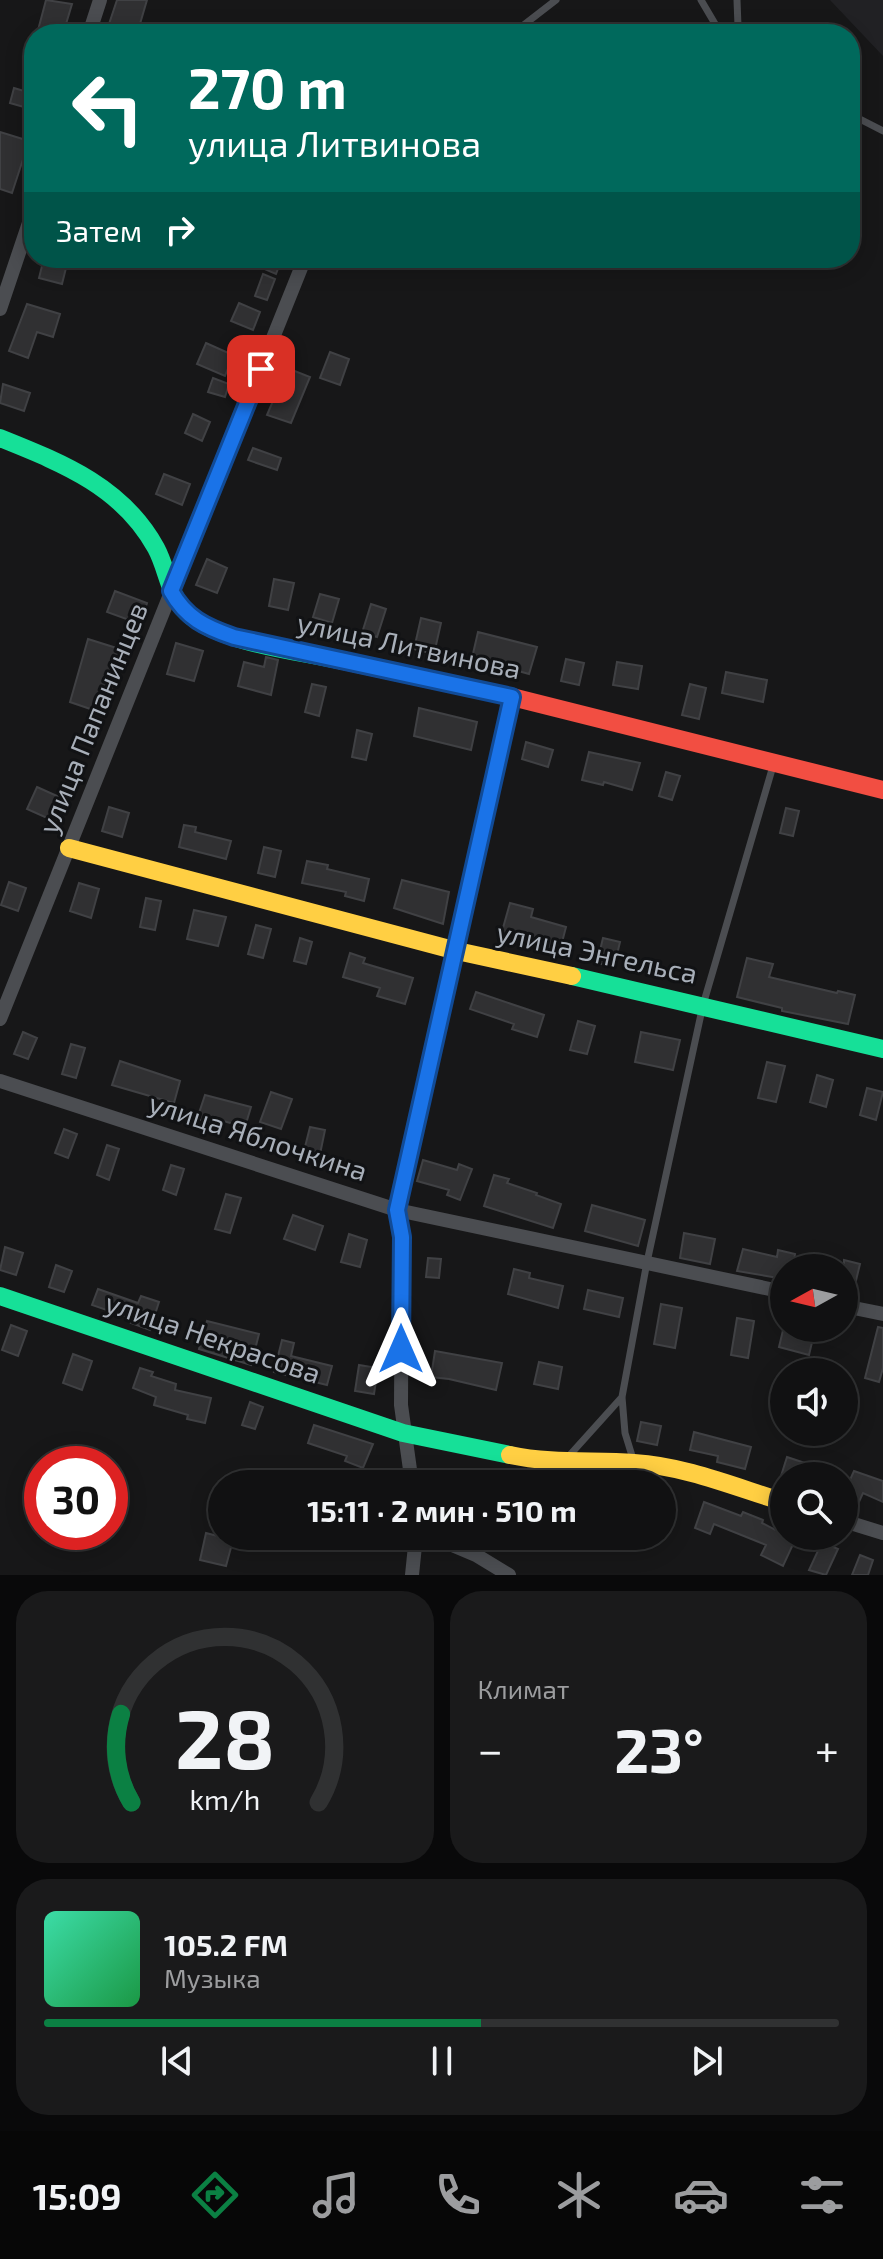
<!DOCTYPE html>
<html lang="ru">
<head>
<meta charset="utf-8">
<style>
  body { margin:0; font-family:"Exo 2",sans-serif; background:#1a1a1b; color:#f1f3f6; height:100vh; display:flex; flex-direction:column; font-size:30px; white-space:nowrap }
  * { box-sizing:border-box; margin:0 }
  p { font-size:26px; color:#9c9d9f }
  .icon { flex:none; width:44px; height:44px; fill:none; stroke:currentColor; stroke-width:2; stroke-linecap:round; stroke-linejoin:round }
  .map { position:relative; height:1575px; overflow:hidden }
  .details { display:flex; flex-direction:column; gap:16px; padding:16px; background:#09090a; flex:1 }
  .details>* { flex:none }
  .guide { position:absolute; left:24px; top:24px; width:836px; height:244px; border-radius:32px; box-shadow:0 4px 20px #0003,0 0 0 2px #303132; background:#00695c; color:#fff; overflow:hidden }
  .needle { width:52px; rotate:262deg }
  .buttons { position:absolute; left:770px; top:1254px; display:grid; gap:16px }
  .buttons a { display:grid; place-items:center; width:88px; height:88px; border-radius:50%; background:#111112; box-shadow:0 4px 20px #0003,0 0 0 2px #303132; font-size:40px }
  .speed { position:absolute; left:24px; top:1446px; display:flex; gap:16px; font-size:40px; font-weight:700; text-align:center }
  .speed>* { display:grid; place-content:center; width:104px; height:104px; border-radius:50%; background:#111112; box-shadow:0 4px 20px #0003,0 0 0 2px #303132; line-height:1 }
  .speed .limit { border:12px solid #d22; background:#fff; color:#111 }
  .pin { position:absolute; display:grid; place-items:center; width:68px; height:68px; color:#fff; margin:-34px; border-radius:16px; box-shadow:0 4px 12px #0006 }
  .me { position:absolute; width:88px; margin:-44px; rotate:0deg; stroke-linejoin:round; filter:drop-shadow(0 0 6px #0008) }
  .turn { display:flex; align-items:center; gap:28px; height:168px; padding:0 32px; font-size:36px }
  .turn .icon { width:104px; height:104px; stroke-width:2.5 }
  .turn b { display:block; font-size:56px; line-height:68px }
  .then { display:flex; align-items:center; height:76px; padding:0 32px; background:#0003; gap:16px; font-size:30px }
  .big { font-size:60px; font-weight:700; line-height:1.1 }
  .details .widget { flex:1; display:flex; flex-direction:column; justify-content:center; gap:12px; min-width:0; padding:0 28px; border-radius:32px; background:#1a1a1b }
  .details .dial { align-items:center; gap:0 }
  .dial svg { height:208px; overflow:visible; fill:none; stroke:#303132; stroke-width:7; stroke-linecap:round; text-anchor:middle }
  .dial text { fill:#f1f3f6; stroke:none }
  .song { display:flex; align-items:center; gap:24px }
  .cover { width:96px; height:96px; border-radius:12px; background:linear-gradient(135deg,hsl(160 70% 55%),hsl(140 70% 35%)) }
  .played { height:8px; border-radius:4px; background:linear-gradient(90deg,#0b8043 55%,#303132 55%) }
  .keys { display:flex; justify-content:space-around; direction:ltr }
  .heat { display:flex; justify-content:space-between; align-items:center; font-size:44px; direction:ltr }
  .details .tiles { flex:1; display:grid; gap:16px; grid-template-columns:1fr 1fr }
  .widget:last-child { grid-column:span 2 }
  .trip { position:absolute; left:208px; top:1470px; width:468px; height:80px; border-radius:40px; background:#111112; box-shadow:0 4px 20px #0003,0 0 0 2px #303132; font-weight:700; line-height:80px; text-align:center }
  .menu { display:flex; height:128px; justify-content:space-around; align-items:center; background:#070707; color:#9c9d9f }
  .menu .icon { width:56px; height:56px }
  .menu .current { color:#0b8043 }
  .menu b { font-size:36px; color:#f1f3f6 }
  .map>svg:first-child { display:block }
  .built { fill:#212124 }
  .building { fill:#303032; stroke:#404144; stroke-width:2 }
  .lines { fill:none; stroke-linecap:round; stroke-linejoin:round }
  .lane { stroke:#4b4d51; stroke-width:7 }
  .street { stroke:#4b4d51; stroke-width:14 }
  .fast { stroke:#16e098; stroke-width:18 }
  .slow { stroke:#ffcf43; stroke-width:18 }
  .jam { stroke:#f24e42; stroke-width:18 }
  .route-casing { stroke:#114b97; stroke-width:20 }
  .route { stroke:#1a73e8; stroke-width:14 }
  .labels { text-anchor:middle; stroke-width:6; stroke-linejoin:round; paint-order:stroke }
  .street-label { font-size:28px; fill:#a8afb9; stroke:#111214 }
</style>
</head>
<body>
<div class="map">
<svg width="883" height="1575" viewBox="0 0 883 1575">
  <rect width="100%" height="100%" fill="#171718"/>
  <path class="built" d="M830 0H883V56Z"/>
  <path class="building" d="M46 0 72 4 63 34H37Z
    M117 0H147L137 34 108 27Z
    M14 88 34 94V110L10 103Z
    M0 132 29 141 12 193 0 189Z
    M239 258H282L276 274Z
    M43 262 66 268 62 284 39 278Z
    M263 274 275 279 267 300 255 296Z
    M239 303 260 312 253 330 231 321Z
    M27 304 60 314 53 337 37 332 28 358 9 351Z
    M206 343 233 355 225 376 197 364Z
    M330 352 349 359 340 385 320 378Z
    M287 368 310 377 291 423 267 415Z
    M213 378 229 384 225 397 208 392Z
    M3 384 30 393 24 411 0 403Z
    M193 414 210 422 202 441 185 433Z
    M253 448 281 458 277 470 248 460Z
    M164 474 190 484 182 505 156 494Z
    M207 559 227 568 217 593 196 585Z
    M274 579 294 583 288 610 269 606Z
    M115 591 147 603 140 624 107 612Z
    M320 594 339 599 332 623 313 617Z
    M371 604 386 609 377 637 362 633Z
    M421 618 441 623 434 654 414 649Z
    M478 632 537 647 529 674 472 658Z
    M88 639 126 651 102 713 70 702Z
    M176 643 203 651 194 681 167 674Z
    M266 657 278 660 271 695 238 686 244 662 264 667Z
    M566 659 584 663 579 685 561 681Z
    M617 662 642 666 638 689 613 685Z
    M726 672 767 680 763 702 722 693Z
    M312 684 326 687 319 716 305 712Z
    M690 684 706 688 699 719 682 715Z
    M419 708 477 722 471 750 414 736Z
    M357 730 372 734 366 760 352 757Z
    M526 742 553 750 548 767 522 759Z
    M589 752 640 763 632 790 604 782 603 785 582 780Z
    M666 772 680 776 672 800 659 796Z
    M37 787 66 800 56 822 27 809Z
    M109 807 129 813 122 837 102 831Z
    M786 808 799 811 793 836 780 833Z
    M184 825 196 827 195 832 231 841 226 859 179 847Z
    M264 847 281 851 275 877 258 873Z
    M307 861 328 865 327 869 369 879 364 901 345 896 346 892 302 883Z
    M402 880 449 892 443 924 394 908Z
    M9 882 26 888 18 911 1 905Z
    M79 883 99 889 91 918 70 911Z
    M146 898 161 901 155 930 140 927Z
    M510 903 533 909 531 917 566 927 559 954 540 948 541 945 501 935Z
    M194 910 226 917 218 946 187 939Z
    M256 925 271 929 263 958 248 954Z
    M300 938 312 942 306 964 294 961Z
    M603 938 620 942 614 967 597 963Z
    M350 953 365 958 363 963 413 978 405 1004 377 996 380 988 343 977Z
    M747 958 773 964 769 977 837 993 838 991 855 995 848 1024 782 1011V1008L737 997Z
    M476 992 544 1015 537 1037 512 1029 514 1024 470 1009Z
    M578 1021 595 1026 587 1054 570 1050Z
    M23 1032 37 1038 28 1059 14 1054Z
    M641 1032 680 1040 673 1070 635 1062Z
    M71 1044 85 1048 76 1078 62 1074Z
    M120 1061 180 1081 174 1103 112 1085Z
    M767 1062 785 1066 776 1102 758 1098Z
    M817 1075 833 1080 826 1107 810 1102Z
    M867 1088 883 1092 876 1120 860 1115Z
    M271 1092 292 1099 281 1129 260 1122Z
    M205 1095 251 1107 245 1127 216 1119 215 1124 197 1119Z
    M310 1127 325 1130 319 1159 303 1155Z
    M64 1129 77 1134 68 1158 55 1153Z
    M107 1145 119 1149 109 1180 97 1175Z
    M423 1160 457 1170 459 1164 472 1169 460 1200 447 1195 449 1190 417 1181Z
    M171 1165 184 1169 176 1195 163 1190Z
    M494 1175 509 1179 507 1183 537 1193 536 1195 561 1204 553 1228 484 1206Z
    M226 1194 241 1198 230 1233 215 1229Z
    M592 1205 645 1220 638 1246 585 1231Z
    M293 1215 323 1226 315 1250 284 1239Z
    M684 1233 715 1239 710 1264 680 1258Z
    M349 1234 367 1240 360 1267 341 1262Z
    M5 1247 23 1253 16 1275 0 1270Z
    M743 1249 777 1257 778 1250 795 1254 793 1268H784V1279L737 1271Z
    M428 1258 441 1259 439 1278 426 1277Z
    M844 1260 860 1264 852 1297 844 1296Z
    M56 1265 72 1271 64 1292 49 1287Z
    M514 1269 530 1273 529 1278 563 1286 558 1308 508 1294Z
    M98 1289 138 1303 141 1296 159 1302 150 1330 131 1323 133 1319 92 1305Z
    M588 1290 623 1298 619 1317 584 1309Z
    M661 1304 682 1308 675 1348 654 1344Z
    M737 1318 754 1321 748 1358 731 1355Z
    M207 1321 259 1334 251 1365 199 1349Z
    M11 1325 27 1331 18 1356 2 1350Z
    M784 1326 814 1334 809 1355 779 1347Z
    M878 1327 883 1328V1368L879 1382 865 1378Z
    M282 1340 294 1343 291 1356 332 1366 327 1385 274 1372Z
    M435 1351 502 1363 496 1390 449 1379 431 1377Z
    M73 1354 92 1361 82 1390 63 1383Z
    M539 1362 562 1367 558 1389 534 1384Z
    M359 1365 378 1368 374 1394 355 1391Z
    M140 1368 153 1372 151 1376 176 1384 175 1390 211 1398 205 1423 187 1419 188 1415 154 1405 156 1397 133 1388Z
    M250 1402 263 1407 255 1429 242 1425Z
    M641 1422 661 1426 657 1445 637 1441Z
    M314 1425 373 1444 363 1468 345 1461 347 1456 308 1443Z
    M694 1432 751 1447 745 1469 717 1462 718 1456 690 1450Z
    M787 1457 835 1473V1476H781Z
    M854 1471 883 1481V1502L863 1493 858 1504 844 1499V1493Z
    M704 1502 741 1516 743 1512 763 1520 762 1523 795 1540 783 1566 761 1555 766 1545 714 1524 710 1534 695 1528Z
    M206 1533 233 1540 226 1566 200 1560Z
    M822 1542 838 1549 826 1575 809 1570Z
    M860 1555 873 1560 868 1575H852Z"/>
  <g class="lines">
    <path class="lane" d="M701 0 721 34
      M737 0 738 26 743 34
      M512 34 556 0
      M850 114 883 131
      M568 1457 622 1397
      M633 1459 625 1433 622 1397 647 1262 703 1005 773 766"/>
    <path class="street" d="M89 34 100 0
      M0 309 34 208
      M0 1019 305 258
      M0 1081 397 1210 784 1292
      M844 1306 883 1314
      M412 1484 401 1405 402 1237 397 1210 512 697
      M844 1521 883 1533
      M431 1536 476 1555 509 1575
      M412 1575 416 1536"/>
    <path class="fast" d="M0 438C62 463 122 486 156 548 169 572 168 599 192 617 227 644 299 651 343 661
      M572 976 883 1049
      M0 1296 403 1433 510 1455"/>
    <path class="slow" d="M69 848 457 951 572 976
      M510 1455C552 1464 592 1460 634 1463 685 1466 735 1487 784 1502"/>
    <path class="jam" d="M343 661 512 697 883 790"/>
  </g>
  <g class="lines">
    <defs>
      <path id="route" d="M261 369 171 591C186 618 205 627 234 637L512 697 397 1210 402 1237 401 1349"/>
    </defs>
    <use href="#route" class="route-casing"/>
    <use href="#route" class="route"/>
  </g>
  <g class="labels">
    <g class="street-label">
      <text transform="translate(409 646) rotate(12)" y="10">улица Литвинова</text>
      <text transform="translate(93 718) rotate(-68)" y="10">улица Папанинцев</text>
      <text transform="translate(597 953) rotate(12)" y="10">улица Энгельса</text>
      <text transform="translate(258 1137) rotate(18)" y="10">улица Яблочкина</text>
      <text transform="translate(213 1338) rotate(19)" y="10">улица Некрасова</text>
    </g>
  </g>
</svg>
<div class="buttons">
<a><svg class="needle" viewBox="-14 -14 28 28"><path d="M0-13l5 13h-10z" fill="#e53935"/><path d="M0 13l5-13h-10z" fill="#9c9d9f"/></svg></a>
<a><svg class="icon" aria-label="sound" viewBox="0 0 24 24"><path d="M4 9h4l5-4v14l-5-4H4zM17 9q2 3 0 6"/></svg></a>
<a><svg class="icon" aria-label="search" viewBox="0 0 24 24"><circle cx="10" cy="10" r="6"/><path d="M15 15l6 6"/></svg></a>
</div>
<div class="speed"><div class="limit">30</div></div>
<div class="pin" style="left:261px;top:369px;background:#d93025"><svg class="icon" aria-label="arrive" viewBox="0 0 24 24"><path d="M6 21V4h12l-3 4 3 4H6"/></svg></div>
<svg class="me" style="left:401px;top:1349px" viewBox="-20 -20 40 40"><path d="M0-17L14 15 0 8-14 15z" fill="#1a73e8" stroke="#fff" stroke-width="4"/></svg>
<div class="trip">15:11 · 2 мин · 510 m</div>
<div class="guide">
<div class="turn"><svg class="icon" aria-label="left" viewBox="0 0 24 24"><path d="M17 20v-9H6M10 6l-5 5 5 5"/></svg><div><b>270 m</b>улица Литвинова</div></div>
<div class="then">Затем<svg class="icon" aria-label="right" viewBox="0 0 24 24"><path d="M7 20v-9h11M14 6l5 5-5 5"/></svg></div>
</div>
</div>
<section class="details">
<div class="tiles">
<div class="widget dial"><svg viewBox="0 0 100 80">
<path d="M14 69A42 42 0 1 1 86 69"/>
<path d="M14 69A42 42 0 0 1 10 35" stroke="#0b8043"/>
<text x="50" y="56" font-size="32" font-weight="700">28</text>
<text x="50" y="72" font-size="11">km/h</text>
</svg></div>
<div class="widget"><p>Климат</p>
<div class="heat"><a>−</a><b class="big">23°</b><a>+</a></div>
</div>
<div class="widget">
<div class="song"><i class="cover"></i><div><b>105.2 FM</b><p>Музыка</p></div></div>
<div class="played"></div>
<div class="keys"><svg class="icon" aria-label="previous" viewBox="0 0 24 24"><path d="M18 5L8 12l10 7zM5 5v14"/></svg><svg class="icon" aria-label="pause" viewBox="0 0 24 24"><path d="M8 5v14M16 5v14"/></svg><svg class="icon" aria-label="next" viewBox="0 0 24 24"><path d="M6 5l10 7-10 7zM19 5v14"/></svg></div>
</div>
</div>
</section>
<nav class="menu">
<b>15:09</b>
<svg class="icon current" aria-label="directions" viewBox="0 0 24 24"><path d="M12 3l9 9-9 9-9-9zM9 14v-3h6M13 9l2 2-2 2"/></svg>
<svg class="icon" aria-label="music" viewBox="0 0 24 24"><path d="M9 18V5l10-2v13"/><circle cx="6" cy="18" r="3"/><circle cx="16" cy="16" r="3"/></svg>
<svg class="icon" aria-label="phone" viewBox="0 0 24 24"><path d="M5 4h4l2 5-3 2q2 4 5 5l2-3 5 2v4C11 20 4 13 5 4z"/></svg>
<svg class="icon" aria-label="climate" viewBox="0 0 24 24"><path d="M12 3v18M4 7l16 10M4 17L20 7"/></svg>
<svg class="icon" aria-label="car" viewBox="0 0 24 24"><path d="M5 17H2v-5l4-1 3-4h7l3 4 3 1v5h-3M9 17h6M6 11h13"/><circle cx="7" cy="17" r="2"/><circle cx="17" cy="17" r="2"/></svg>
<svg class="icon" aria-label="filters" viewBox="0 0 24 24"><path d="M4 7h16M4 17h16"/><circle cx="9" cy="7" r="2"/><circle cx="15" cy="17" r="2"/></svg>
</nav>
</body>
</html>
